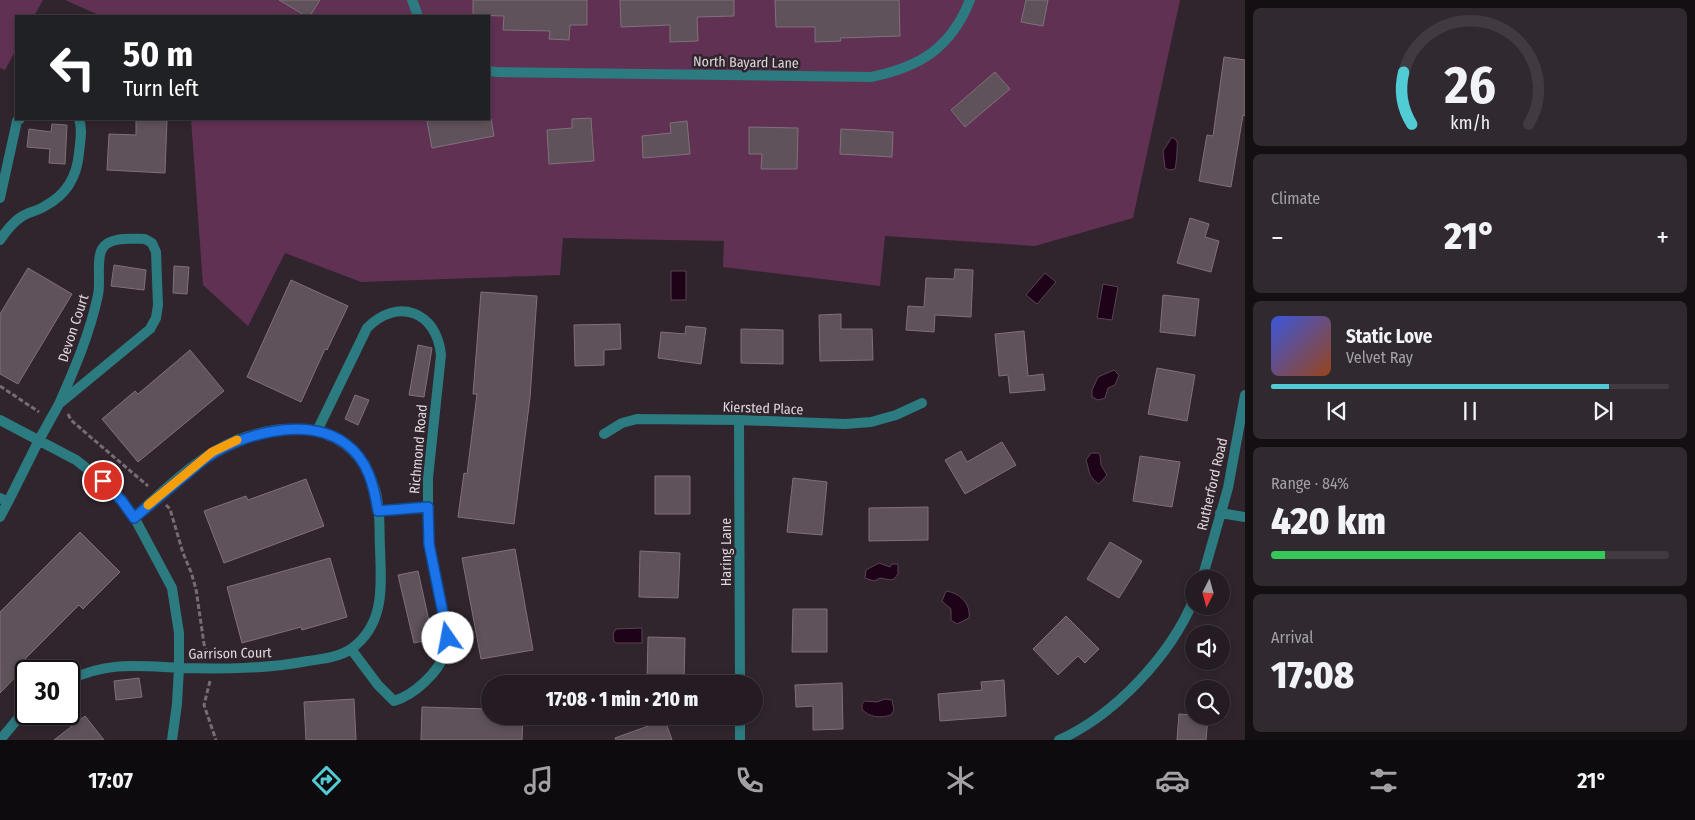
<!DOCTYPE html>
<html lang="en">
<head>
<meta charset="utf-8">
<style>
  body { margin:0; font-family:"Fira Sans Condensed",sans-serif; background:#30292f; color:#f1f3f6; height:100vh; display:flex; flex-direction:column; font-size:19px; white-space:nowrap }
  * { box-sizing:border-box; margin:0 }
  p { font-size:16px; color:#a3a1a5 }
  .icon { flex:none; width:28px; height:28px; fill:none; stroke:currentColor; stroke-width:2; stroke-linecap:round; stroke-linejoin:round }
  .map { position:relative; flex:1; overflow:hidden }
  .drawer { display:flex; flex-direction:column; gap:8px; padding:8px; background:#140f13; width:450px }
  .drawer>* { flex:none }
  .top-card { position:absolute; left:15px; top:15px; width:475px; height:105px; border-radius:0px; box-shadow:0 2px 8px #0003,0 0 0 1px #413a40; background:#202124; color:#fff; overflow:hidden }
  .needle { width:32px; rotate:186deg }
  .tools { position:absolute; left:1185px; top:570px; display:grid; gap:10px }
  .tools a { display:grid; place-items:center; width:45px; height:45px; border-radius:50%; background:#241c22; box-shadow:0 2px 8px #0003,0 0 0 1px #413a40; font-size:25px }
  .speed { position:absolute; left:15px; top:660px; display:flex; gap:10px; font-size:25px; font-weight:700; text-align:center }
  .speed>* { display:grid; place-content:center; width:65px; height:65px; border-radius:50%; background:#241c22; box-shadow:0 2px 8px #0003,0 0 0 1px #413a40; line-height:1 }
  .speed .limit { border:2px solid #111; border-radius:8px; background:#fff; color:#111 }
  .pin { position:absolute; display:grid; place-items:center; width:42px; height:42px; color:#fff; margin:-21px; border:2px solid #fff; border-radius:50%; box-shadow:0 1px 5px #0007 }
  .me { position:absolute; width:55px; margin:-28px; rotate:348deg; stroke-linejoin:round; filter:drop-shadow(0 0 4px #0008) }
  .turn { display:flex; align-items:center; gap:18px; height:105px; padding:0 25px; font-size:22px }
  .turn .icon { width:65px; height:65px; stroke-width:2.5 }
  .turn b { display:block; font-size:35px; line-height:42px }
  .big { font-size:38px; font-weight:800; line-height:1.1 }
  .drawer .card { flex:1; display:flex; flex-direction:column; justify-content:center; gap:8px; min-width:0; padding:0 18px; border-radius:8px; background:#30292f }
  .drawer .dial { align-items:center; gap:0 }
  .dial svg { height:130px; overflow:visible; fill:none; stroke:#413a40; stroke-width:7; stroke-linecap:round; text-anchor:middle }
  .dial text { fill:#f1f3f6; stroke:none }
  .song { display:flex; align-items:center; gap:15px }
  .cover { width:60px; height:60px; border-radius:8px; background:linear-gradient(135deg,hsl(230 70% 55%),hsl(20 70% 35%)) }
  .played { height:5px; border-radius:2px; background:linear-gradient(90deg,#51ccd4 85%,#413a40 85%) }
  .keys { display:flex; justify-content:space-around; direction:ltr }
  .heat { display:flex; justify-content:space-between; align-items:center; font-size:28px; direction:ltr }
  .charge { height:8px; border-radius:4px; background:linear-gradient(90deg,#34c759 84%,#413a40 0) }
  .trip { position:absolute; left:481px; top:675px; width:282px; height:50px; border-radius:25px; background:#241c22; box-shadow:0 2px 8px #0003,0 0 0 1px #413a40; font-weight:800; line-height:50px; text-align:center }
  .tab-bar { display:flex; height:80px; justify-content:space-around; align-items:center; background:#0e0b0e; color:#a3a1a5 }
  .tab-bar .icon { width:35px; height:35px }
  .tab-bar .selected { color:#51ccd4 }
  .tab-bar b { font-size:22px; color:#f1f3f6 }
  main { display:flex; flex:1; min-height:0 }
  .map>svg:first-child { display:block }
  .green { fill:#613154 }
  .water { fill:#1e0218; stroke:#584253 }
  .building { fill:#5f525a; stroke:#7f717a }
  .lines { fill:none; stroke-linecap:round; stroke-linejoin:round }
  .path { stroke:#766c73; stroke-width:3; stroke-dasharray:5 2.5; stroke-linecap:butt }
  .street { stroke:#2b7b80; stroke-width:10 }
  .route-casing { stroke:#114b97; stroke-width:12 }
  .route { stroke:#1a73e8; stroke-width:9 }
  .slow { stroke:#f59e0b; stroke-width:9 }
  .labels { text-anchor:middle; stroke-width:5; stroke-linejoin:round; paint-order:stroke }
  .street-label { font-size:14px; fill:#dfd7dc; stroke:#30252d }
</style>
</head>
<body>
<main>
<div class="map">
<svg width="1245" height="740" viewBox="0 0 1245 740">
  <rect width="100%" height="100%" fill="#30252d"/>
  <path class="green" d="M0 0H43L34 16H16V50L5 70 0 68Z
    M65 0H1180L1133 218 1035 246 885 236 880 286 723 267 724 241 563 238 560 275 361 282 285 253 248 326 203 285 191 119H489V16H101Z"/>
  <path class="water" d="M1172 137 1177 141C1178 145 1176 166 1175 169L1169 170 1165 168 1163 151Z
    M671 271H686V300H671Z
    M1045 273 1056 282 1037 304 1026 295Z
    M1103 284 1118 287 1112 320 1097 318Z
    M1114 370 1119 375 1115 385 1108 388 1105 398 1098 400 1092 397V390L1098 377Z
    M1091 453H1098L1100 455 1101 465 1107 475 1099 484C1088 477 1090 472 1086 460Z
    M879 563 890 567 892 564H898V574L894 579 891 580 880 578 874 581 865 578 866 570Z
    M946 591C959 593 971 603 969 618L957 624 951 620V609L942 601Z
    M642 628V643H616L614 641 613 634 616 629Z
    M885 699 892 700 894 710 891 715C881 718 869 718 862 709V704L865 701 877 702Z"/>
  <path class="building" d="M279 0H320L310 16H306Z
    M473 0H587V25H570L569 40 549 39 550 31 503 30 504 16 473 15Z
    M620 0H734V16L697 17 698 41 670 42V25L621 27Z
    M775 0H899L900 36 840 38 841 41 815 42V27H776Z
    M1026 0H1048L1043 26 1021 22Z
    M1224 57 1245 60V116L1243 115 1231 187 1199 181 1207 135 1213 136Z
    M995 72 1010 89 965 127 951 110Z
    M591 118 594 161 549 164 547 130 572 128V119Z
    M136 119H167L165 173 107 170 109 134 136 135Z
    M440 119H491L494 136 432 148 427 121Z
    M687 121 690 154 643 158 642 136 671 133 670 123Z
    M52 124 67 125 65 164 49 163 50 149 27 147 29 129 51 132Z
    M749 127 798 128 797 169H761L762 154H749Z
    M841 129 893 132 892 157 840 154Z
    M1190 218 1209 224 1205 237 1219 241 1211 272 1177 263Z
    M114 265 146 270 144 290 111 286Z
    M174 266 189 267 187 294 173 293Z
    M28 268 72 294 18 384 0 374V314Z
    M955 269 973 270 971 317 935 315 934 332 906 330 908 306 924 307 926 278 954 279Z
    M291 280 348 306 327 350 325 349 301 402 247 377Z
    M481 292 537 296 530 398 514 524 458 517 464 473 467 474 477 394H473Z
    M1163 295 1199 299 1195 336 1160 332Z
    M841 314V329H872L873 360 820 361 819 315Z
    M620 324 621 349 604 350V365L575 366 574 325Z
    M686 326 706 328 701 364 658 358 661 332 685 334Z
    M741 329 783 330V364L741 363Z
    M1024 331 1028 376 1043 374 1045 390 1010 393 1008 375 999 376 995 334Z
    M418 345 432 348 424 397 409 395Z
    M190 350 224 391 138 462 102 419 135 391 138 394Z
    M1157 368 1195 375 1187 421 1148 414Z
    M355 395 369 400 358 425 345 419Z
    M1002 442 1016 465 965 494 945 460 961 451 967 462Z
    M1140 456 1180 462 1172 507 1133 501Z
    M655 476H690V514H655Z
    M793 478 827 482 822 535 787 532Z
    M306 479 324 526 224 563 204 511 246 496 248 500Z
    M928 507V540L869 541V508Z
    M80 532 120 572 83 609 79 605 22 662 26 666 0 693V612Z
    M1110 542 1142 561 1119 598 1087 579Z
    M515 549 533 650 481 659 462 558Z
    M640 551 680 553 678 598 639 597Z
    M330 558 347 617 302 630 301 627 242 643 227 587Z
    M418 571 433 639 414 643 398 575Z
    M793 609H827V652H792Z
    M1066 616 1099 649 1085 663 1078 656 1058 675 1033 649Z
    M648 637 685 638 684 682H647Z
    M139 678 142 697 116 700 114 681Z
    M1004 680 1006 716 940 721 938 694 982 690 981 682Z
    M842 683 843 729 813 730V706L796 707 795 685Z
    M354 699 356 740H306L304 702Z
    M422 707 490 709V716H523L522 740H421Z
    M1179 714 1208 716 1206 740H1177Z
    M85 716 104 740H54Z
    M665 720 672 740H616L615 738Z"/>
  <g class="lines">
    <path class="path" d="M0 386 39 412
      M68 414 71 420 87 434 148 486
      M166 505 170 509 183 553 191 572 196 589 204 644 208 655
      M210 681 204 705 216 740"/>
    <path class="street" d="M412 0 418 16
      M489 71 497 72 871 77C920 67 951 48 970 0
      M0 198 17 121 20 119
      M145 239 152 243 156 252 158 305 156 318 150 329 59 404C75 368 90 333 98 295 101 282 96 260 102 249 109 236 133 239 145 239Z
      M0 240C6 231 12 223 21 217 28 212 38 211 45 206 66 195 77 176 79 153 80 141 83 130 79 119
      M0 420 76 460 103 481 122 501 134 517 172 588 179 633V668L177 704 172 740
      M739 420 740 684
      M317 431 367 328C397 297 437 311 441 355L428 478V518L429 543 448 638C447 643 447 649 445 653 438 673 414 695 394 701L378 685 351 649
      M604 434 622 423 637 419 739 420 845 424 871 422 896 415 922 403
      M0 498 8 502 0 517
      M8 502 39 440 59 404
      M378 511 428 507
      M1220 513 1245 517
      M1202 579 1228 488 1245 395
      M69 680C109 661 138 666 180 668 223 669 266 669 308 661 323 659 339 657 351 649 386 624 381 584 380 548 379 528 381 503 373 484 351 423 290 420 237 440 199 455 164 491 134 517
      M740 716V740
      M0 740 26 709
      M1059 740C1115 715 1171 655 1194 599"/>
  </g>
  <g class="lines">
    <defs>
      <path id="route" d="M103 481 122 501 134 518 202 461C237 434 307 415 346 444 368 460 374 486 378 511L428 507 429 544 448 638"/>
    </defs>
    <use href="#route" class="route-casing"/>
    <use href="#route" class="route"/>
    <path class="slow" d="M148 505 212 452 237 440"/>
  </g>
  <g class="labels">
    <g class="street-label">
      <text transform="translate(746 62) rotate(1)" y="5">North Bayard Lane</text>
      <text transform="translate(73 328) rotate(-72)" y="5">Devon Court</text>
      <text transform="translate(763 408) rotate(2)" y="5">Kiersted Place</text>
      <text transform="translate(418 449) rotate(-85)" y="5">Richmond Road</text>
      <text transform="translate(1212 484) rotate(-77)" y="5">Rutherford Road</text>
      <text transform="translate(726 552) rotate(-90)" y="5">Haring Lane</text>
      <text transform="translate(230 653) rotate(-1)" y="5">Garrison Court</text>
    </g>
  </g>
</svg>
<div class="tools">
<a><svg class="needle" viewBox="-14 -14 28 28"><path d="M0-13l5 13h-10z" fill="#e53935"/><path d="M0 13l5-13h-10z" fill="#a3a1a5"/></svg></a>
<a><svg class="icon" aria-label="sound" viewBox="0 0 24 24"><path d="M4 9h4l5-4v14l-5-4H4zM17 9q2 3 0 6"/></svg></a>
<a><svg class="icon" aria-label="search" viewBox="0 0 24 24"><circle cx="10" cy="10" r="6"/><path d="M15 15l6 6"/></svg></a>
</div>
<div class="speed"><div class="limit">30</div></div>
<div class="pin" style="left:103px;top:481px;background:#d93025"><svg class="icon" aria-label="arrive" viewBox="0 0 24 24"><path d="M6 21V4h12l-3 4 3 4H6"/></svg></div>
<svg class="me" style="left:448px;top:638px" viewBox="-20 -20 40 40"><circle r="19" fill="#fff"/><path d="M0-13L10 11 0 6-10 11z" fill="#1a73e8"/></svg>
<div class="trip">17:08 · 1 min · 210 m</div>
<div class="top-card">
<div class="turn"><svg class="icon" aria-label="left" viewBox="0 0 24 24"><path d="M17 20v-9H6M10 6l-5 5 5 5"/></svg><div><b>50 m</b>Turn left</div></div>
</div>
</div>
<section class="drawer">
<div class="card dial"><svg viewBox="0 0 100 80">
<path d="M14 69A42 42 0 1 1 86 69"/>
<path d="M14 69A42 42 0 0 1 9 37" stroke="#51ccd4"/>
<text x="50" y="56" font-size="32" font-weight="700">26</text>
<text x="50" y="72" font-size="11">km/h</text>
</svg></div>
<div class="card"><p>Climate</p>
<div class="heat"><a>−</a><b class="big">21°</b><a>+</a></div>
</div>
<div class="card">
<div class="song"><i class="cover"></i><div><b>Static Love</b><p>Velvet Ray</p></div></div>
<div class="played"></div>
<div class="keys"><svg class="icon" aria-label="previous" viewBox="0 0 24 24"><path d="M18 5L8 12l10 7zM5 5v14"/></svg><svg class="icon" aria-label="pause" viewBox="0 0 24 24"><path d="M8 5v14M16 5v14"/></svg><svg class="icon" aria-label="next" viewBox="0 0 24 24"><path d="M6 5l10 7-10 7zM19 5v14"/></svg></div>
</div>
<div class="card"><p>Range · 84%</p><b class="big">420 km</b><div class="charge"></div></div>
<div class="card"><p>Arrival</p><b class="big">17:08</b></div>
</section>
</main>
<nav class="tab-bar">
<b>17:07</b>
<svg class="icon selected" aria-label="directions" viewBox="0 0 24 24"><path d="M12 3l9 9-9 9-9-9zM9 14v-3h6M13 9l2 2-2 2"/></svg>
<svg class="icon" aria-label="music" viewBox="0 0 24 24"><path d="M9 18V5l10-2v13"/><circle cx="6" cy="18" r="3"/><circle cx="16" cy="16" r="3"/></svg>
<svg class="icon" aria-label="phone" viewBox="0 0 24 24"><path d="M5 4h4l2 5-3 2q2 4 5 5l2-3 5 2v4C11 20 4 13 5 4z"/></svg>
<svg class="icon" aria-label="climate" viewBox="0 0 24 24"><path d="M12 3v18M4 7l16 10M4 17L20 7"/></svg>
<svg class="icon" aria-label="car" viewBox="0 0 24 24"><path d="M5 17H2v-5l4-1 3-4h7l3 4 3 1v5h-3M9 17h6M6 11h13"/><circle cx="7" cy="17" r="2"/><circle cx="17" cy="17" r="2"/></svg>
<svg class="icon" aria-label="filters" viewBox="0 0 24 24"><path d="M4 7h16M4 17h16"/><circle cx="9" cy="7" r="2"/><circle cx="15" cy="17" r="2"/></svg>
<b>21°</b>
</nav>
</body>
</html>
